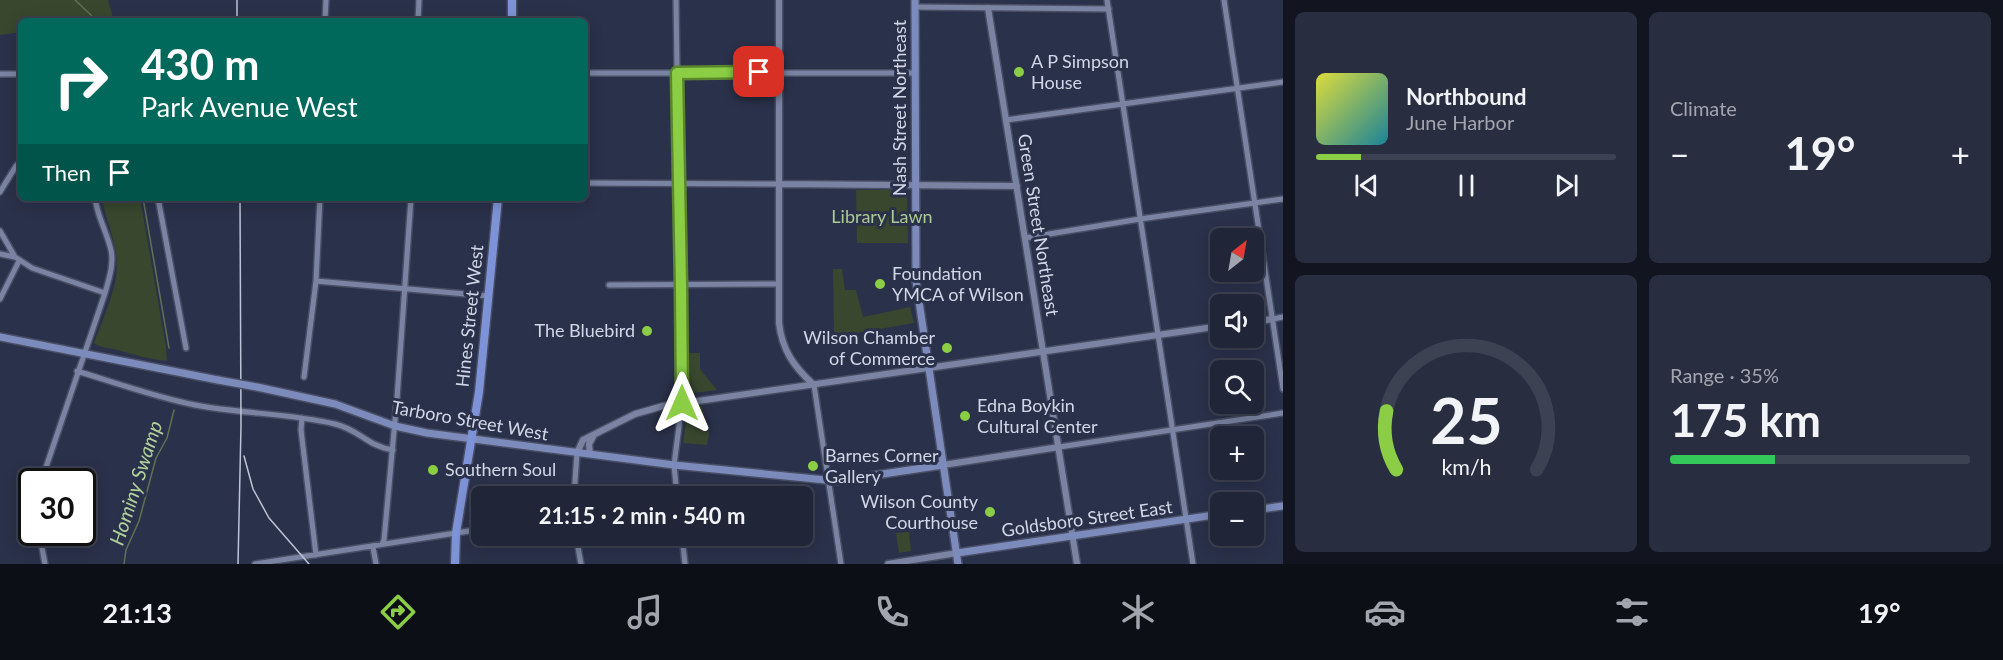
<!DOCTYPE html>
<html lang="en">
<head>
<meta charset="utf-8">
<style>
  body { margin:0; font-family:Lato,sans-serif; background:#282d40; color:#f1f3f6; height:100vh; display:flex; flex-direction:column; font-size:22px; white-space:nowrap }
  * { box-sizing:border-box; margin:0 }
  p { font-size:20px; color:#a2a5ae }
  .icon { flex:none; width:33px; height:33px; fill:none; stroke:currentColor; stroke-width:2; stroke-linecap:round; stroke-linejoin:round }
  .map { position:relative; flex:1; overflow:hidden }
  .panel { display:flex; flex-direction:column; gap:12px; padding:12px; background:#12141f; width:720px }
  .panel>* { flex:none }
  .guide { position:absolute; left:18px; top:18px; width:570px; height:183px; border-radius:9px; box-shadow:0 3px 15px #0003,0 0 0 2px #3d4253; background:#00695c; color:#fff; overflow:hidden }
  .needle { width:39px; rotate:31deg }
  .tools { position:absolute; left:1210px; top:228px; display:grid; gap:12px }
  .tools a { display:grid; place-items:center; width:54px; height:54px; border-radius:9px; background:#202538; box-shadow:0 3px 15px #0003,0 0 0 2px #3d4253; font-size:30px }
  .speed { position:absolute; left:18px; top:468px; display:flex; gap:12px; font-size:30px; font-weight:700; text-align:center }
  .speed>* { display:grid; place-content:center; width:78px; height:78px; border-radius:50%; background:#202538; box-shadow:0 3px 15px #0003,0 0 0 2px #3d4253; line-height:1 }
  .speed .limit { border:3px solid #111; border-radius:9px; background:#fff; color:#111 }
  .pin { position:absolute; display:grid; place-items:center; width:51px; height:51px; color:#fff; margin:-26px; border-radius:12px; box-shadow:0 3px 9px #0006 }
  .me { position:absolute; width:66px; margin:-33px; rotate:0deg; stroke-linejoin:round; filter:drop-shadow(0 0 4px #0008) }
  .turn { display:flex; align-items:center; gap:21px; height:126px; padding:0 24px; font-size:27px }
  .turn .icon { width:78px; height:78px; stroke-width:2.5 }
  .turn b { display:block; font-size:42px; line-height:51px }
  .then { display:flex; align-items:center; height:57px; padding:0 24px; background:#0003; gap:12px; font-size:22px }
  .big { font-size:45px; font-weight:700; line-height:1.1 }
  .panel .card { flex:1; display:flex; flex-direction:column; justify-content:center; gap:9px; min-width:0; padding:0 21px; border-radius:9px; background:#282d40 }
  .panel .dial { align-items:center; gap:0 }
  .dial svg { height:156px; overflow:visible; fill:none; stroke:#3d4253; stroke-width:7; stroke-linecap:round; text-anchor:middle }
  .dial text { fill:#f1f3f6; stroke:none }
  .song { display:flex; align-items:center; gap:18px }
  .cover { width:72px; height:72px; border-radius:9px; background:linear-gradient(135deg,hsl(60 70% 55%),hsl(190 70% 35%)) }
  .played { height:6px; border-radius:3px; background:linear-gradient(90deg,#8bce46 15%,#3d4253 15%) }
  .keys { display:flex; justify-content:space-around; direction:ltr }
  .heat { display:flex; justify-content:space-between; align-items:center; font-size:33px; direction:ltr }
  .charge { height:9px; border-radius:4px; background:linear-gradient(90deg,#34c759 35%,#3d4253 0) }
  .panel .tiles { flex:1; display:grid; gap:12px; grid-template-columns:repeat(2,1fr) }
  .trip { position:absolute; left:471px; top:486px; width:342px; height:60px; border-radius:9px; background:#202538; box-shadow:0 3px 15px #0003,0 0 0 2px #3d4253; font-weight:700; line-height:60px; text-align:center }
  .tab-bar { display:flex; height:96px; justify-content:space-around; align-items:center; background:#0d0f16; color:#a2a5ae }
  .tab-bar .icon { width:42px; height:42px }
  .tab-bar .current { color:#8bce46 }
  .tab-bar b { font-size:27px; color:#f1f3f6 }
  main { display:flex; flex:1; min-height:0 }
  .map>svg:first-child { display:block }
  .green { fill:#39472e }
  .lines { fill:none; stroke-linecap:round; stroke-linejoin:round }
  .stream { stroke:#607153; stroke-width:1.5 }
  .minor-casing { stroke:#484e64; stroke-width:8 }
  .tertiary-casing { stroke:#484e64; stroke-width:9 }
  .secondary-casing { stroke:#484e64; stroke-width:10 }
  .primary-casing { stroke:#484e64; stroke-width:11 }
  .minor { stroke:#7a84a2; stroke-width:5 }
  .tertiary { stroke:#7a84a2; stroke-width:6 }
  .secondary { stroke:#7c8bbc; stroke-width:7 }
  .primary { stroke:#7e92d7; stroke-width:8 }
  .rail { stroke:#bec4d6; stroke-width:1.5 }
  .secondary-bridge-casing { stroke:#484e64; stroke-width:10; stroke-linecap:butt }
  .secondary-bridge { stroke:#7c8bbc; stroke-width:7 }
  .route-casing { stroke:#5a862e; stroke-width:15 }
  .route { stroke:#8bce46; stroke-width:10 }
  .poi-dot { fill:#8bce46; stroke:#2a314a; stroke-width:2 }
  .labels { text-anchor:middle; stroke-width:6; stroke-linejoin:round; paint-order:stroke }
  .poi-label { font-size:18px; fill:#d2d7e8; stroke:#2a314a; text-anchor:start }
  .street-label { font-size:18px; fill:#d2d7e8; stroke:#2a314a }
  .park-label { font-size:18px; fill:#abca94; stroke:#2a314a }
  .water-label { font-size:20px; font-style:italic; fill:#b1d09a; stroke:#2a314a }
</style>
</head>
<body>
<main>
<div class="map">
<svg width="1283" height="564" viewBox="0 0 1283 564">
  <rect width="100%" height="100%" fill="#2a314a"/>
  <path class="green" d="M0 0H108L114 21H21V37L15 33 0 35Z
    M856 190H907L908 243H857Z
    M102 198H140L166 347 167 361C150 359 134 355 117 350 109 348 101 348 94 343 104 316 121 282 116 253 113 234 105 216 102 198Z
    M833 269H842L845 290H856L863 317 910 307 914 323 834 337Z
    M688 353H700V369L717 390 694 393 689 391Z
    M688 406H702L709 434 707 445 683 443Z
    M909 532 911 551 899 553 896 533Z"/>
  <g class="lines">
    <path class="stream" d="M75 0 91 15 94 21
      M143 198 169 348
      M124 564 126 550 139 521 156 458 167 438 174 410"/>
    <defs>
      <path id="minor" d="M676 0 682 403 674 465 677 496
        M1107 0 1193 564
        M1224 0 1283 389
        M915 7 1109 9
        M325 21 326 0
        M418 21 419 0
        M585 73H915
        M0 74H21
        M1006 120 1283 82
        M585 183 779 184
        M0 192 16 166 21 161
        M158 198 186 348
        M0 231 15 257
        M1025 238 1140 219 1283 199
        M0 254 15 257 32 268 105 293
        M316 281 489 296
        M609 285 778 284
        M0 299 19 261
        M1273 319 1283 317
        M77 371C116 383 155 397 195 405 242 414 289 413 335 424 360 430 367 446 393 450
        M304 377 316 281 320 198
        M814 385 841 564
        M302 418 301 430 316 555
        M1059 447 1283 413
        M41 482 105 293C109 279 114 264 111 250 107 232 97 216 95 198
        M574 496 577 453
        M39 532 45 564
        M576 536 581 564
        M682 536 685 564
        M382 544 384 540 397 399 411 198
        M373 547 376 564
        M255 564 482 529"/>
      <path id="tertiary" d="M779 0V323C782 350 794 367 814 385
        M988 8 1077 564
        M779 184 1017 186
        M1254 322 1273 319
        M577 453 583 440 635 414 663 406 1221 326
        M590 454 589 444 594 435
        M943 465 1059 447
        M888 564 957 553"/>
      <path id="secondary" d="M915 0 916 281 958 564
        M0 337 218 380
        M257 387 335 404 395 426 427 433 674 465 836 481 943 465
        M1254 510 1283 506
        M957 553 1221 514"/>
      <path id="primary" d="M512 21V0
        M455 564 456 533 479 392 498 198"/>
    </defs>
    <use href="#minor" class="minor-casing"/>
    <use href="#tertiary" class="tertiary-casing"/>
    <use href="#secondary" class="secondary-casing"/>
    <use href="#primary" class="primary-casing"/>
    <use href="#minor" class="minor"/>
    <use href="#tertiary" class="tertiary"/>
    <use href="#secondary" class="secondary"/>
    <use href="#primary" class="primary"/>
    <path class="rail" d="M237 0V21
      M244 456 253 489 269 518 309 564
      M238 564 241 426 240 198"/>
    <defs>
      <path id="secondary-bridge" d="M218 380 257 387"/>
    </defs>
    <use href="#secondary-bridge" class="secondary-bridge-casing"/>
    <use href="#secondary-bridge" class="secondary-bridge"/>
  </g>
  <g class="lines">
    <defs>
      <path id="route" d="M682 403 681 286 677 73 759 72"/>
    </defs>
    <use href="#route" class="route-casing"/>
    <use href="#route" class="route"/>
  </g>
  <g class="poi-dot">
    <circle cx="1019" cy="72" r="6"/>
    <circle cx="880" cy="284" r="6"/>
    <circle cx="647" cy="331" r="6"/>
    <circle cx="947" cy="348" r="6"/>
    <circle cx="965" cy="416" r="6"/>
    <circle cx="813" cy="466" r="6"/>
    <circle cx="433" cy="470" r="6"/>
    <circle cx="990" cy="512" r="6"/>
  </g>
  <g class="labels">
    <g class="poi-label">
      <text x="1031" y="68">A P Simpson<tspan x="1031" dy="21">House</tspan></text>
      <text x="892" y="280">Foundation<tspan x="892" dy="21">YMCA of Wilson</tspan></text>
      <text x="635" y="337" text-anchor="end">The Bluebird</text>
      <text x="935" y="344" text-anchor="end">Wilson Chamber<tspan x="935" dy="21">of Commerce</tspan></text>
      <text x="977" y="412">Edna Boykin<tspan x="977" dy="21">Cultural Center</tspan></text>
      <text x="825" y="462">Barnes Corner<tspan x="825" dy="21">Gallery</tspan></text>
      <text x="445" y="476">Southern Soul</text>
      <text x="978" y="508" text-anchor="end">Wilson County<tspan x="978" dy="21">Courthouse</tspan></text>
    </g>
    <g class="street-label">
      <text transform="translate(900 108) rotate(-90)" y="6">Nash Street Northeast</text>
      <text transform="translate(1038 225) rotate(81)" y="6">Green Street Northeast</text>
      <text transform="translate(470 316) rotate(-84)" y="6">Hines Street West</text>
      <text transform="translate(470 421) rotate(10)" y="6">Tarboro Street West</text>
      <text transform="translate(1087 519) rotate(-8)" y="6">Goldsboro Street East</text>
    </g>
    <g class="park-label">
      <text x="882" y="223">Library Lawn</text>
    </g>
    <g class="water-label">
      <text transform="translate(136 483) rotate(-72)" y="7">Hominy Swamp</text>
    </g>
  </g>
</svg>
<div class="tools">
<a><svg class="needle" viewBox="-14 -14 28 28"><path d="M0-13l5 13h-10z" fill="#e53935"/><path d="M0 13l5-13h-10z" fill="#a2a5ae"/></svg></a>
<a><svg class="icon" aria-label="sound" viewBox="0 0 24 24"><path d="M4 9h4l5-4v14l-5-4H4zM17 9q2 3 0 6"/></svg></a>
<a><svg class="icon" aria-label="search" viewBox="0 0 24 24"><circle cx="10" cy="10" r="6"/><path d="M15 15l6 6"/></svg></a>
<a>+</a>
<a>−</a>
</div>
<div class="speed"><div class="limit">30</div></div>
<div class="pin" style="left:759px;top:72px;background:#d93025"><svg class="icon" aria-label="arrive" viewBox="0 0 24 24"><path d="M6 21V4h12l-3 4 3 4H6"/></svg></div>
<svg class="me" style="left:682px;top:403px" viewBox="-20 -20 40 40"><path d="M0-17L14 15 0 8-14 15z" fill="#8bce46" stroke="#fff" stroke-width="4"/></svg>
<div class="trip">21:15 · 2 min · 540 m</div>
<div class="guide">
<div class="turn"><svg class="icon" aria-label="right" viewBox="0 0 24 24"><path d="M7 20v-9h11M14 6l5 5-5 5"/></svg><div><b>430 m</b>Park Avenue West</div></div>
<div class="then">Then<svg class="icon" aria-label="arrive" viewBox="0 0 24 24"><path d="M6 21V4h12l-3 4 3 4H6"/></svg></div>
</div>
</div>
<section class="panel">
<div class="tiles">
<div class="card">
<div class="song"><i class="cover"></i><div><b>Northbound</b><p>June Harbor</p></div></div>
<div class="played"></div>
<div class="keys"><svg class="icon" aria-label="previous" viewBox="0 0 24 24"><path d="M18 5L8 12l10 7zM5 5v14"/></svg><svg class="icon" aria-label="pause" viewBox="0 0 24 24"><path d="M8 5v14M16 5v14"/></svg><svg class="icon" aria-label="next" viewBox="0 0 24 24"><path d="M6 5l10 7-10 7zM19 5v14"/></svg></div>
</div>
<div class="card"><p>Climate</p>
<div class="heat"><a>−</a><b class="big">19°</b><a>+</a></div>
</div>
<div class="card dial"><svg viewBox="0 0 100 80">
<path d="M14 69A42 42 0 1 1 86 69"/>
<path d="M14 69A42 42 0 0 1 9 39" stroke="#8bce46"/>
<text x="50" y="56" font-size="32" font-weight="700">25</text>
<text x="50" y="72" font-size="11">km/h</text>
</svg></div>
<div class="card"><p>Range · 35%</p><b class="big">175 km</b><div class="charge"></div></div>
</div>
</section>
</main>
<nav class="tab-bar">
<b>21:13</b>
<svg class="icon current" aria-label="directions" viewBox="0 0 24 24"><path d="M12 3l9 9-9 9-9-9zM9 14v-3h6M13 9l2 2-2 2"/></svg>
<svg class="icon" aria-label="music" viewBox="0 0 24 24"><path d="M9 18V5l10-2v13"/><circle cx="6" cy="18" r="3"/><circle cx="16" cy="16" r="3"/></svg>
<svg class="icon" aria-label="phone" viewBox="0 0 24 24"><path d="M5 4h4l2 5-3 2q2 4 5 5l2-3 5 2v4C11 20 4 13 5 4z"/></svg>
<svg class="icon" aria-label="climate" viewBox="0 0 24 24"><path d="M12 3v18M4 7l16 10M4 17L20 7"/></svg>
<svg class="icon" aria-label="car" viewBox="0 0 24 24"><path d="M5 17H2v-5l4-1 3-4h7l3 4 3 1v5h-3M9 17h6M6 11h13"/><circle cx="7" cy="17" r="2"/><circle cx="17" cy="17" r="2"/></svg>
<svg class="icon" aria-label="filters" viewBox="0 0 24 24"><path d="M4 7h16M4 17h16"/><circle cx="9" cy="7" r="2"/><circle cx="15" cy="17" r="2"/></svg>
<b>19°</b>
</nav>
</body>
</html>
